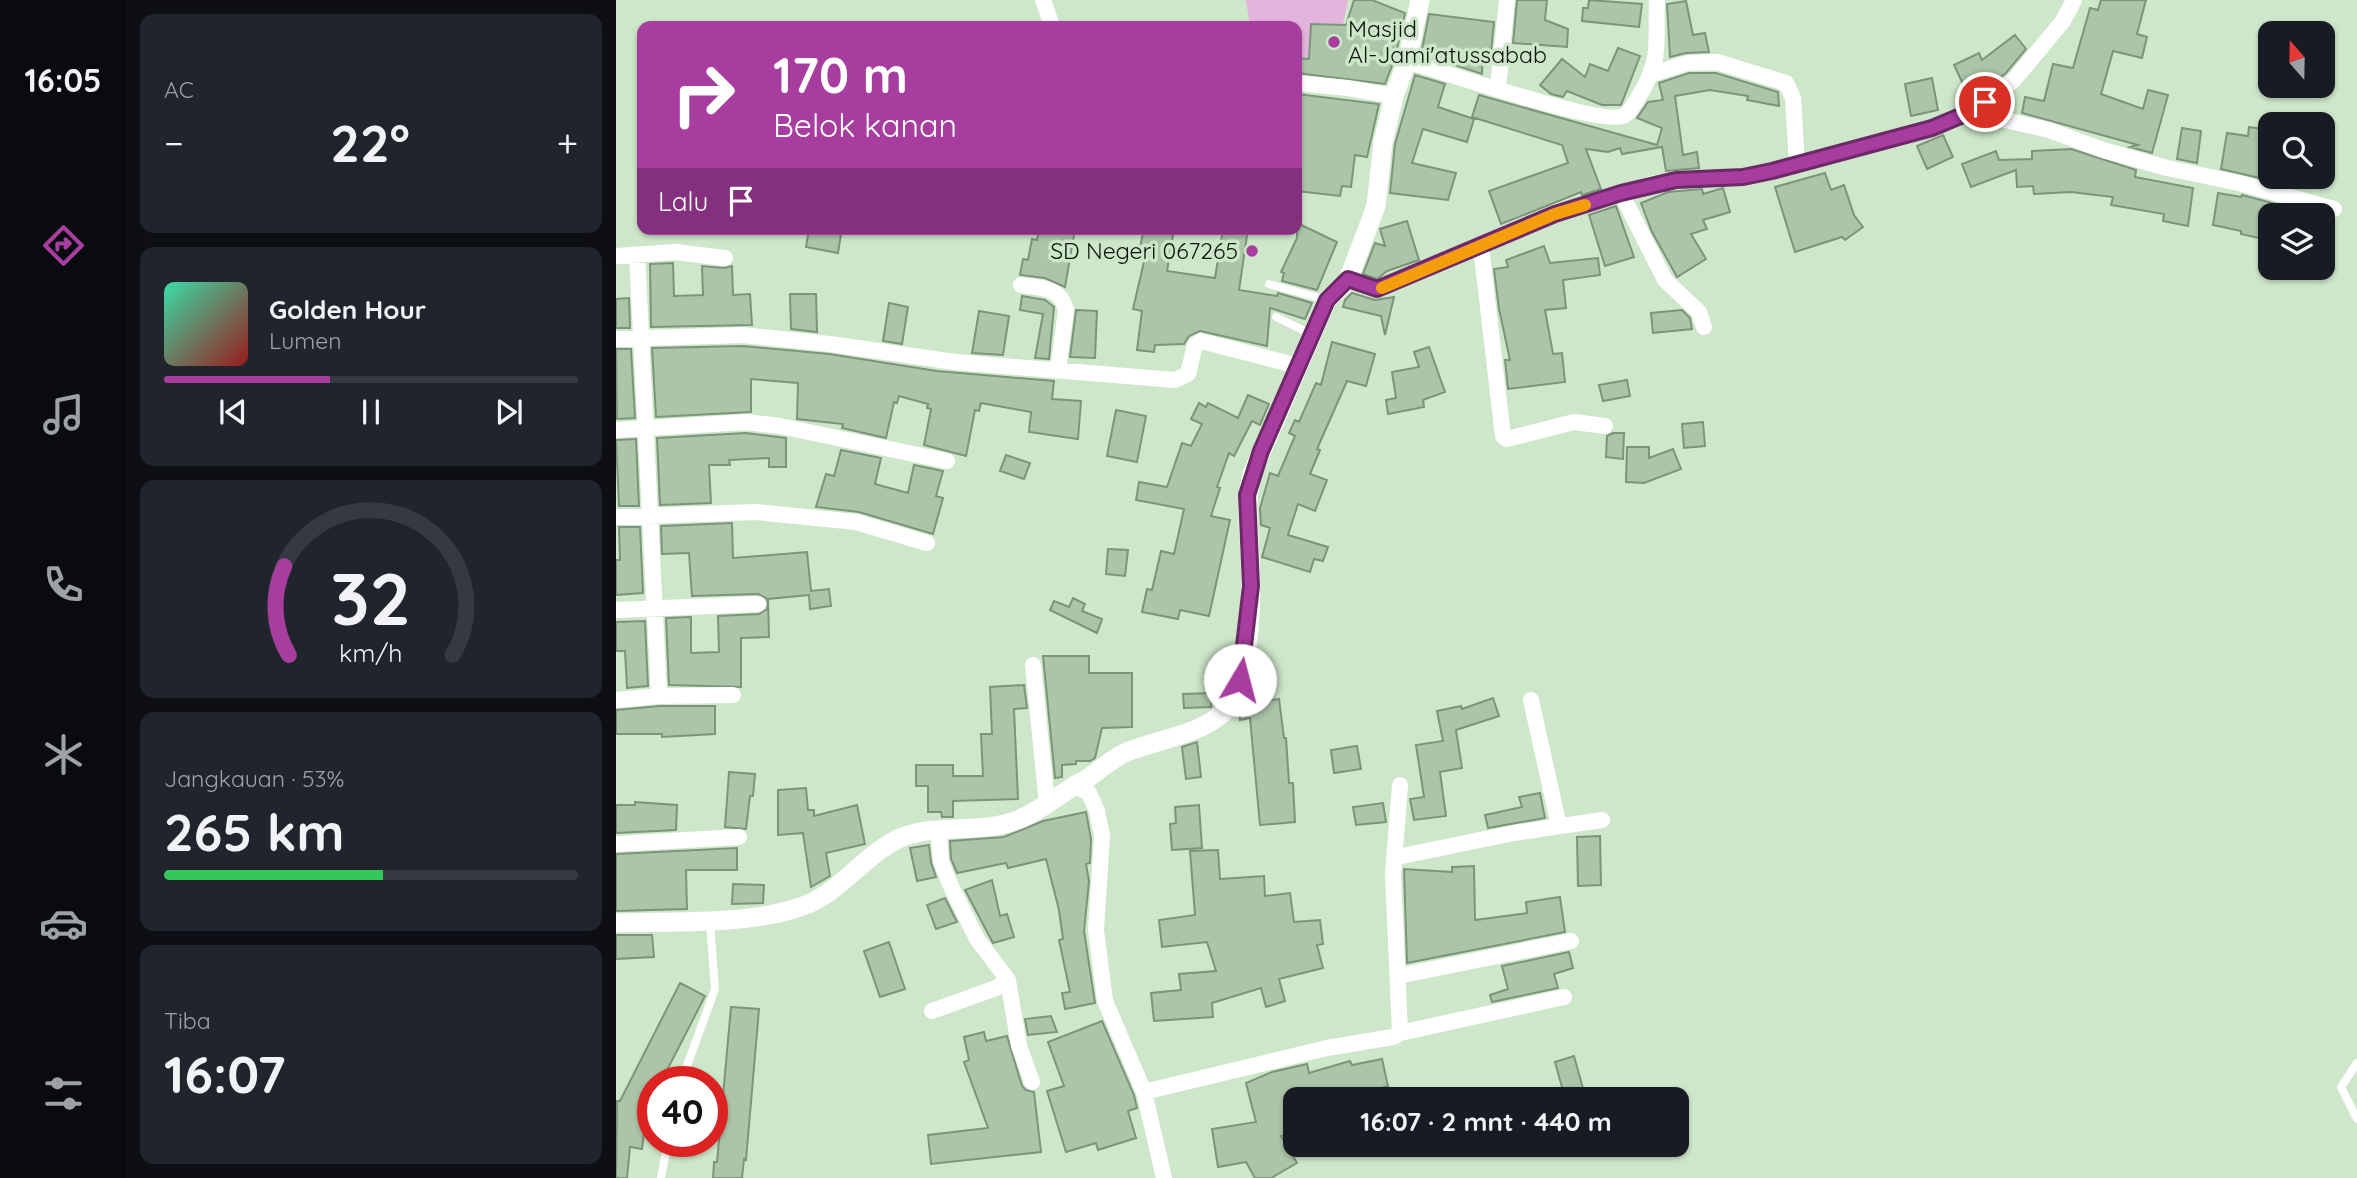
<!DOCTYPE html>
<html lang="id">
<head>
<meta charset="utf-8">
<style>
  body { margin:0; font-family:Quicksand,sans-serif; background:#20242c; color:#f1f3f6; height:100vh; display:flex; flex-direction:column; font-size:26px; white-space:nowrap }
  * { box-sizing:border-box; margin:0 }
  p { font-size:23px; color:#9ea1a6 }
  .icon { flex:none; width:38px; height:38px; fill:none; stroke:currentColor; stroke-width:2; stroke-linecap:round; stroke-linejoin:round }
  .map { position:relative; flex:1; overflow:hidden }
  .details { display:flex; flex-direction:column; gap:14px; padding:14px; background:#0d0f14; width:490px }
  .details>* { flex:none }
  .hud { position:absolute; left:21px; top:21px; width:665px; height:214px; border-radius:14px; box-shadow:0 2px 5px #0004; background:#a73d9e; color:#fff; overflow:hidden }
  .needle { width:46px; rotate:340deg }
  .controls { position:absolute; left:1642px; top:21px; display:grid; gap:14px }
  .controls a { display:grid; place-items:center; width:77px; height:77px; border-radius:14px; background:#171b24; box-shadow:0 2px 5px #0004; font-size:35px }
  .speed { position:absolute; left:21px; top:1066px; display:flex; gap:14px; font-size:35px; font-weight:700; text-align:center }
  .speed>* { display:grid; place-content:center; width:91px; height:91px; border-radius:50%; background:#171b24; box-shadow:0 2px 5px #0004; line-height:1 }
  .speed .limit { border:10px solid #d22; background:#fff; color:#111 }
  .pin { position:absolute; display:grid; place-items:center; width:60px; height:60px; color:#fff; margin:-30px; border:4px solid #fff; border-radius:50%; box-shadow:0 2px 7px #0007 }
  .me { position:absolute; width:77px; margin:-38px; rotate:8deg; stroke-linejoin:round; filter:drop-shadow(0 0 5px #0008) }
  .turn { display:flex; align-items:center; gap:24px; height:147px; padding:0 21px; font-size:32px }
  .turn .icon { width:91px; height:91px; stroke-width:2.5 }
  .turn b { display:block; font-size:49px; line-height:60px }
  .then { display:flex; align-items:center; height:66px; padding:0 21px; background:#0003; gap:14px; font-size:26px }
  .big { font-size:52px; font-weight:700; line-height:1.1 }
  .details .card { flex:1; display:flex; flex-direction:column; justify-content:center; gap:10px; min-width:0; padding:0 24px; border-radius:14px; background:#20242c }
  .details .dial { align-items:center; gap:0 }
  .dial svg { height:182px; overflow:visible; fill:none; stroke:#363941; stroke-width:7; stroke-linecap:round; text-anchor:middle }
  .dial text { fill:#f1f3f6; stroke:none }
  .song { display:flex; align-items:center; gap:21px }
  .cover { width:84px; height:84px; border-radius:10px; background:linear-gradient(135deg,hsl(160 70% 55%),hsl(0 70% 35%)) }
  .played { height:7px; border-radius:4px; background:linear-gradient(90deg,#a73d9e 40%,#363941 40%) }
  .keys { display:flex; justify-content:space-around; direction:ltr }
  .heat { display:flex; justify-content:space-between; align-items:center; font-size:38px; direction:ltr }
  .charge { height:10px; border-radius:5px; background:linear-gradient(90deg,#34c759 53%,#363941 0) }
  .trip { position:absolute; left:667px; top:1087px; width:406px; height:70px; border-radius:14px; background:#171b24; box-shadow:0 2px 5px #0004; font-weight:700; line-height:70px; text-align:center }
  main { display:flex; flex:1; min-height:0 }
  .tab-bar { display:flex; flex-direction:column; width:126px; justify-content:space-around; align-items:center; background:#090b0e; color:#9ea1a6 }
  .tab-bar .icon { width:49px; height:49px }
  .tab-bar .on { color:#a73d9e }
  .tab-bar b { font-size:32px; color:#f1f3f6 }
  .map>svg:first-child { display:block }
  .green { fill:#e3b5dc }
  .building { fill:#acc5a9; stroke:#7c9479; stroke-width:2 }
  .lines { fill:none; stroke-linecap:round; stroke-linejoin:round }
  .service { stroke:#fff; stroke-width:8 }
  .minor { stroke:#fff; stroke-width:16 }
  .tertiary { stroke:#fff; stroke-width:19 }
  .route-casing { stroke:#6d2867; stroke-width:18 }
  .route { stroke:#a73d9e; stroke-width:12 }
  .slow { stroke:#f59e0b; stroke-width:12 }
  .poi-dot { fill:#a73d9e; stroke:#cee7ca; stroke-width:2.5 }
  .labels { text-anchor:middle; stroke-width:7; stroke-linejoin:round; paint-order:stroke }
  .poi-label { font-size:23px; fill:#0b140a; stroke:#cee7ca; text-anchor:start }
</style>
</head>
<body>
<main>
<nav class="tab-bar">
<b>16:05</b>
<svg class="icon on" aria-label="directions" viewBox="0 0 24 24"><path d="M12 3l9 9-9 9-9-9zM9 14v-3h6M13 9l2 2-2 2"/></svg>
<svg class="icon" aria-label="music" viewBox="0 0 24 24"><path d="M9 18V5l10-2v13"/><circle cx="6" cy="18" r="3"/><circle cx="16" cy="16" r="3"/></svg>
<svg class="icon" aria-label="phone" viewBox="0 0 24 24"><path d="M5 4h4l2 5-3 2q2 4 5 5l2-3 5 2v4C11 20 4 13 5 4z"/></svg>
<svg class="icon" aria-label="climate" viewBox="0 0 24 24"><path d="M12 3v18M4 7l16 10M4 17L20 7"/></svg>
<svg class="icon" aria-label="car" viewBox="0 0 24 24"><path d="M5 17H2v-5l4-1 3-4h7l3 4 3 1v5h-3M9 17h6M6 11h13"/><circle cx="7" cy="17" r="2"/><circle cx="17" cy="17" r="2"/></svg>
<svg class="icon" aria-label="filters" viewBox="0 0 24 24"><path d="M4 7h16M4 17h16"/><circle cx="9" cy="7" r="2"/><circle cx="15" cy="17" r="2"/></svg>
</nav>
<section class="details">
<div class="card"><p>AC</p>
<div class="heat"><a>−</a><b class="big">22°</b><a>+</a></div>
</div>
<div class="card">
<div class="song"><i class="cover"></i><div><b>Golden Hour</b><p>Lumen</p></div></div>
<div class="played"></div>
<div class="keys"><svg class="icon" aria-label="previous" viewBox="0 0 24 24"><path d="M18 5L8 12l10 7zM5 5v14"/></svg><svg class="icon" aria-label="pause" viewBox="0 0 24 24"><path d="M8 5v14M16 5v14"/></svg><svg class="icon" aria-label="next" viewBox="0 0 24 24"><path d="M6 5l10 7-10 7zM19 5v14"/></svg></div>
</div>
<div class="card dial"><svg viewBox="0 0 100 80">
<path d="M14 69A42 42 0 1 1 86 69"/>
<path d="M14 69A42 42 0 0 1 12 30" stroke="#a73d9e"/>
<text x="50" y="56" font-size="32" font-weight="700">32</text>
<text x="50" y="72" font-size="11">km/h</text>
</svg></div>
<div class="card"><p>Jangkauan · 53%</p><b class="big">265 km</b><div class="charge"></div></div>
<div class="card"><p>Tiba</p><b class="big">16:07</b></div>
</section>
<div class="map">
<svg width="1741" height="1178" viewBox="0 0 1741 1178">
  <rect width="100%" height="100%" fill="#cee7ca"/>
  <path class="green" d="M630 0H732L727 24 695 23 692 58 681 56V26H634Z"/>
  <path class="building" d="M738 0H756L789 13 779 58 769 84 681 73V58L693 59 695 24 730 25Z
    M901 0H931L929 20 952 29 951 47 897 43Z
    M973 0 1026 4 1023 27 966 21 967 8H972Z
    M1485 0H1530L1521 34 1531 37 1526 58 1497 51 1485 94 1527 109 1532 90 1552 95 1536 153 1514 147 1522 145 1406 113 1409 97 1428 101 1437 64 1457 68 1474 8 1482 10Z
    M1070 1 1077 35 1089 33 1093 52 1070 53 1054 57 1051 4Z
    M813 14 878 22 875 52 867 51 866 74 805 54Z
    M1399 35 1410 49 1390 73 1354 99 1338 65 1363 53 1366 60Z
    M1002 48 1024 56 1005 105H986L951 91 947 97 935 94 924 85 946 59 969 77 974 64 992 71Z
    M1073 73H1100L1162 92 1163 106 1131 100 1132 96 1094 90 1059 96 1067 155 1081 152 1083 168 1050 171 1046 147 1006 154 1004 148 992 152 970 149 985 189 966 195 965 192 885 224 873 191 952 163 946 145 856 117 863 95 1041 145 1046 128 1021 118 1032 102 1047 100 1043 83Z
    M799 75 829 84 822 107 858 119 851 142 807 129 796 163 840 173 832 200 774 193 779 144Z
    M1316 78 1322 110 1295 116 1289 84Z
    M681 94 763 104 751 157 739 155 735 187 726 186 724 196 681 191Z
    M1633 127 1654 130 1656 181 1605 169 1611 133 1632 136Z
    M1566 128 1585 131 1581 163 1561 159Z
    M1327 135 1337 157 1311 169 1301 146Z
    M1455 149 1520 170 1519 177 1577 188 1572 226 1547 221 1548 214 1495 205 1497 197 1455 192 1418 194 1417 186 1401 187 1400 170 1355 187 1346 164 1380 151 1383 160 1416 159V151Z
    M1209 173 1215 190 1228 185 1238 215 1247 227 1229 240 1226 237 1179 252 1159 187Z
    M1107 188 1114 212 1087 220 1091 229 1075 234 1090 259 1061 277 1036 232 1025 203 1052 192 1086 189 1087 194Z
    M1602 193 1625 197 1626 195 1682 210 1681 215H1654V235L1644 233 1643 238 1625 234V231L1597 225Z
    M1000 206 1018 257 989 266 973 215Z
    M791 221 803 260 771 271 761 279 747 274 759 243 769 246 764 229Z
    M681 223 721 242 701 290 666 281 668 273 665 272 681 238Z
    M193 229 225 234 222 253 190 247Z
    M423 229H459L449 287 429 278 404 275 407 259 412 260 416 239 421 240Z
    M528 229H558L551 271 599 278 607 229H632L623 290 661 296 662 293 696 303 689 319 654 308 651 346 584 331 573 336 568 344 539 345 538 352 521 350 526 311 517 309 530 253 523 251Z
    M928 246 934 263 982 258 984 275 947 280 950 308 929 310 937 354 946 353 949 382 892 389 889 360H894L883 309 878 269 892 267 890 260Z
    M57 263 58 296 87 295 86 266 108 268 116 266 117 295 134 294 136 325 35 327 34 264Z
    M736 293 759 300 778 297 769 335 765 316 727 307 729 300Z
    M174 294H200L201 332 175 329Z
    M406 296 429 300 438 307 433 359 419 358 427 314 404 310Z
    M13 298 14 328H0V299Z
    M273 303 292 307 286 344 267 341Z
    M460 310 481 311 479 358 454 357Z
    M1066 310 1074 318 1076 329 1037 333 1035 313Z
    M363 311 393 316 387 355 356 353Z
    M716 342 759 354 750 386 731 381 701 449 704 450 694 474 711 480 699 511 682 504 672 535 712 547 707 561 698 559 694 572 646 557 654 528 645 525 644 508 654 473 662 476 679 436 673 433 679 420 683 422 700 383 705 385Z
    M127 346 213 354 321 371 438 381 436 399 465 401 462 439 413 432 415 412 365 403 363 411 359 410 350 456 308 445 315 409 311 408 312 404 283 396 281 403 278 402 270 438 226 428 227 424 181 419 182 383 135 379V412L40 417 36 348Z
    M813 347 829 392 807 400 808 407 772 414 770 400 780 398 776 372 803 367 798 352Z
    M0 349H15L19 418 1 419Z
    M1011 380 1014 396 987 401 983 385Z
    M632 395 653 404 644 425 636 421 618 456 613 453 601 487 604 488 595 516 614 520 593 616 564 610 562 619 526 612 531 589 536 590 545 551 558 554 568 509 520 500 523 482 551 487 566 443 575 446 586 424 575 419 583 403 590 407 592 403 622 418Z
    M500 410 530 416 521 462 491 456Z
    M1087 422 1089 446 1068 448 1066 424Z
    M130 433 170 438V467H153V458L113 460 114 465H93L95 503 44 505 41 438Z
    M997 433H1008L1007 459 990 457 991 436Z
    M20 439 23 506H3L0 440Z
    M1011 447H1033V458L1057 449 1065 469 1028 483 1010 482Z
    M225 450 265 458 259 484 292 493 298 465 327 471 320 496 327 498 317 534 243 512 200 507 210 474 218 476Z
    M390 455 414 463 408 479 384 471Z
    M116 523 117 558 191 552 195 591 213 589 215 606 194 609 193 595 152 599 153 637 125 638V687L53 685 50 618 75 617V653L103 652 102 616 143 614 151 609 152 603 150 598 142 594 76 596 73 553 46 554 45 526Z
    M3 527H24L27 593 0 595V560H4Z
    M492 549 512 550 509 576 490 574Z
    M457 598 469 604 466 611 486 619 481 633 434 610 438 601 453 607Z
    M29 621 32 686 11 688 9 651H0V622Z
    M427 656H473V673H516V727L486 728 479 758 474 761H460V764L446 765V777L439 778Z
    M408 685 411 708 398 709 402 799 337 801V817H326L325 812H312V786H300V765H337V776H367L365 734H376L374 687Z
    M596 693 595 707 568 708 567 694Z
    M877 698 883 716 840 730 846 768 824 772 830 816 798 820 794 799 808 797 800 745 827 741 821 711 845 706 846 709Z
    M663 699 668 738H670L673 783H677L679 822 644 825 634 718 624 720 623 712 628 704Z
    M44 706H99V734L46 737V734H0V710Z
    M581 742 585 777 570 779 566 747Z
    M741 746 745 769 718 773 715 750Z
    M113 772 139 774 137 796H134L130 829 109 827Z
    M190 788 192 810H198V816L241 805 249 844 210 853 214 876 195 887 187 833 162 835V790Z
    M924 793 929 818 872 828 869 815 906 807 903 797Z
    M19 802 61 805 60 830 0 833V805H19Z
    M767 803 770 822 740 825 737 807Z
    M583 805 586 848 556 850 554 824 560 823 559 807Z
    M470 812 475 839 474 863 470 864 473 881 468 931 479 1003 449 1009 446 993 454 992 443 940 447 939 443 910 430 859 392 868 390 863 341 873 335 859 334 841 388 837 427 821Z
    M984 836 985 885 962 886 961 837Z
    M313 845 315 862 320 877 301 881 294 848Z
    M121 848V870H70L71 909 0 911V854Z
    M602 850 604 879 648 876 649 896 674 893 678 922 704 920 707 944 701 945 707 968 663 979 669 1001 650 1007 645 988 596 1003 597 1017 538 1021 535 993 565 990 563 974 600 971 591 942 546 947 543 920 579 915 574 851Z
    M858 866 859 920 911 913 910 902 944 897 949 932 791 963 788 869 836 872V867Z
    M376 880 384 916 391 914 398 937 377 943 349 890Z
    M117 884 148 885 147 903 116 904Z
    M329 898 341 922 320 929 311 905Z
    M0 935H36L38 957 0 959Z
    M273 942 289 989 264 997 248 951Z
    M953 952 957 968 938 974 942 988 876 1002 874 995 892 989 886 966Z
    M64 983 89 996 45 1082H37V1097L33 1095 26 1149 14 1147 11 1178H0L1 1101H4Z
    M115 1007 143 1009 130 1160 128 1159 126 1178H97L98 1162H101Z
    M435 1016 441 1032 412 1035 409 1019Z
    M486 1021 518 1095 521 1108 512 1111 520 1138 482 1150 480 1143 450 1152 431 1091 448 1086 432 1042Z
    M368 1032 370 1041 391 1036 406 1086 410 1090 418 1092 425 1152 315 1164 312 1135 372 1128 348 1062 353 1060 348 1037Z
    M958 1056 968 1092 949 1098 939 1062Z
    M766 1059 772 1086 725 1099 722 1090 679 1099 672 1103 679 1132 665 1136 681 1163 655 1178H639L630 1162 602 1167 596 1129 640 1122 630 1083 656 1072 691 1064 693 1073 734 1061 736 1065Z"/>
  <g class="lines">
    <path class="service" d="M653 284 711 300
      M660 317 697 335
      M1741 1063 1725 1087 1741 1119
      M65 1082 99 989 94 923
      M45 1178 52 1141"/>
    <path class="minor" d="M427 0 436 26
      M791 61C821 70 991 128 1009 115 1015 111 1018 103 1022 98 1047 57 1039 44 1041 0
      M1037 74 1071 63 1101 62 1170 83 1177 98 1181 165
      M681 83 732 88 778 96
      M882 88 891 0
      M1354 112 1433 130 1487 150 1551 168 1623 183 1718 209
      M1005 193 1049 280 1083 312 1088 327
      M865 247 887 436 891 439 958 422 989 426
      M21 255 43 696
      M0 256 59 252 109 258
      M732 280 761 290 939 214 1036 184 1060 180 1127 177 1156 171 1316 128 1354 112 1397 81 1447 21 1458 0
      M405 285C425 288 445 287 450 310L442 370
      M0 339 127 335 214 344 339 362 559 380 572 374 579 345 585 341 682 366
      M0 430 130 422 164 426 331 461
      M0 517 140 512 240 522 311 543
      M0 610 142 604
      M417 665 431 804
      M0 700 43 696 117 695
      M915 700 943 826
      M458 785 473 793 481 811 486 836 480 930 489 1001 528 1092 548 1178
      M326 830 323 838 325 861 333 882 361 939 392 980 403 1046 416 1082
      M0 844 123 837
      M781 857 898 833 986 820
      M782 976 955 941
      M316 1011 380 988 392 980
      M784 1033 948 997
      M528 1092 711 1048 777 1037 784 1033 777 874 784 785"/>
    <path class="tertiary" d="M0 923C55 921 133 925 184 907 223 895 247 855 284 838 320 823 363 834 399 821 421 813 439 798 458 786 464 782 471 780 476 775 489 766 497 758 511 752 544 738 601 733 617 699 635 662 636 599 634 558 633 529 629 503 636 474L711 300 732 280 760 206 767 142 778 96 791 61 804 0"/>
  </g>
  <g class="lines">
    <defs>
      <path id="route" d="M624 680 635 586 631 495 645 451 711 300 732 279 761 289 939 214 1005 193 1060 180 1127 177 1156 171 1316 128 1354 112 1369 102"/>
    </defs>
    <use href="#route" class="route-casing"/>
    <use href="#route" class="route"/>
    <path class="slow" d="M766 288 939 214 969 205"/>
  </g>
  <g class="poi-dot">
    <circle cx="718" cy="42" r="7"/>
    <circle cx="636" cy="251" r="7"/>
  </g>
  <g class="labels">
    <g class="poi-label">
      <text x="732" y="37">Masjid<tspan x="732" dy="26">Al-Jami'atussabab</tspan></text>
      <text x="622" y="259" text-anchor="end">SD Negeri 067265</text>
    </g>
  </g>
</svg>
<div class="controls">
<a><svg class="needle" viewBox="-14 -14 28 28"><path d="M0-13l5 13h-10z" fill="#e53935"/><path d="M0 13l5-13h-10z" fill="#9ea1a6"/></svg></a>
<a><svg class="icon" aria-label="search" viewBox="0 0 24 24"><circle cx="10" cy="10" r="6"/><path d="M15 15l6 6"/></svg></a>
<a><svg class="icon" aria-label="layers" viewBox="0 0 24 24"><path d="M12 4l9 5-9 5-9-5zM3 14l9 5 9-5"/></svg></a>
</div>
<div class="speed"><div class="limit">40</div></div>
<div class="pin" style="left:1369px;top:102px;background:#d93025"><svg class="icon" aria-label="arrive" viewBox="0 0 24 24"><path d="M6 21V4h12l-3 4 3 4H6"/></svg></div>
<svg class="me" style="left:624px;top:680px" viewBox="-20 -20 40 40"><circle r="19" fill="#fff"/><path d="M0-13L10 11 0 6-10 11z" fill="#a73d9e"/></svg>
<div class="trip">16:07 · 2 mnt · 440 m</div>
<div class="hud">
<div class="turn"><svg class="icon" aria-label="right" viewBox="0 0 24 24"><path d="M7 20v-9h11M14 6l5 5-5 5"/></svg><div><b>170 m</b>Belok kanan</div></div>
<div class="then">Lalu<svg class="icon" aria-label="arrive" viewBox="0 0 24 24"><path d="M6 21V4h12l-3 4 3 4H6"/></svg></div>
</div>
</div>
</main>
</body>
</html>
